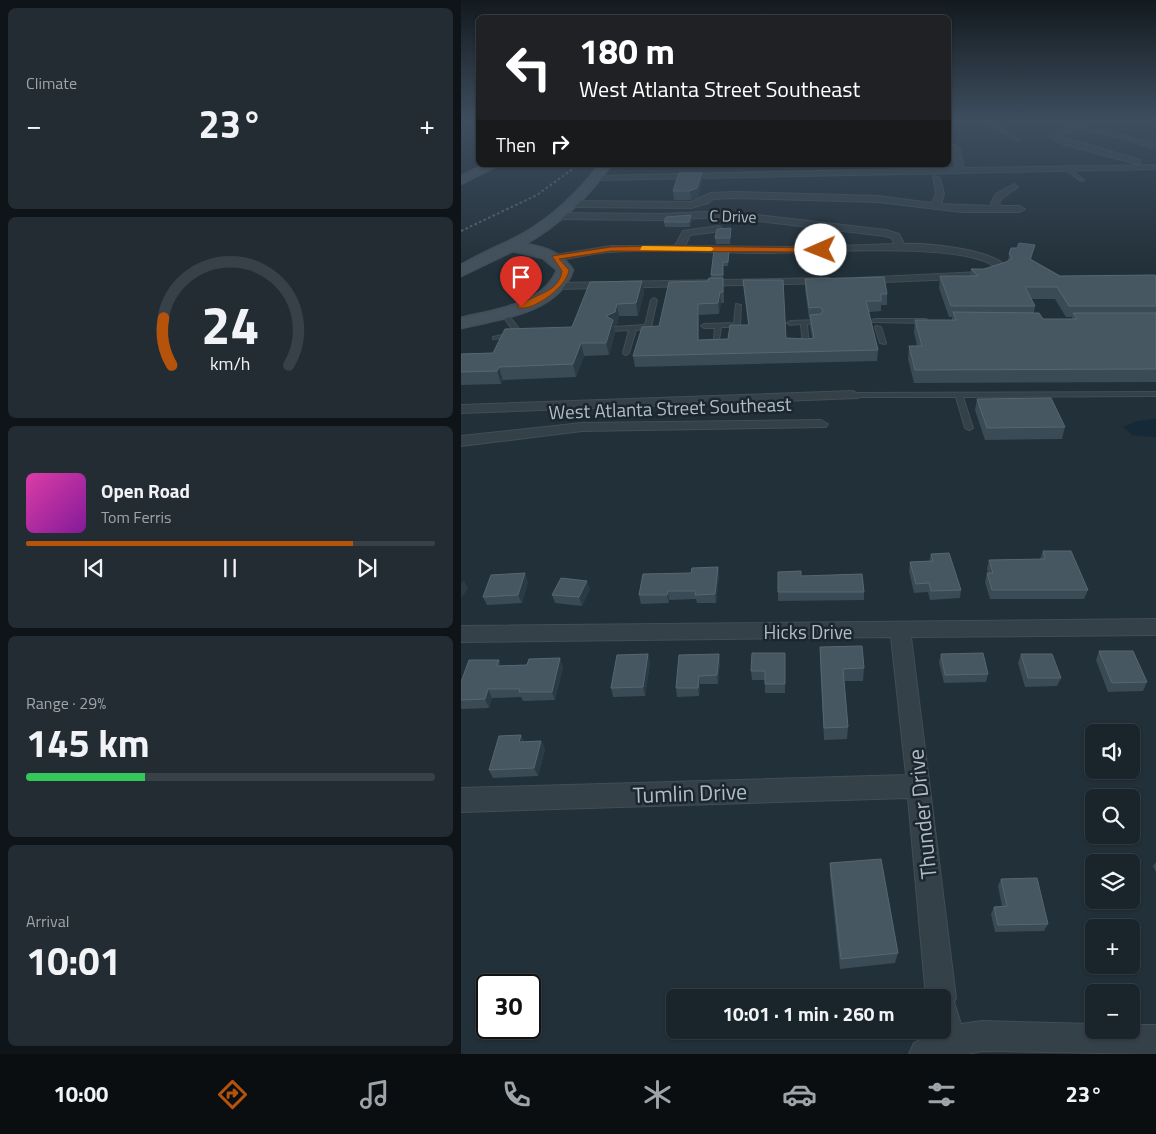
<!DOCTYPE html>
<html lang="en">
<head>
<meta charset="utf-8">
<style>
  body { margin:0; font-family:"Titillium Web",sans-serif; background:#232c33; color:#f1f3f6; height:100vh; display:flex; flex-direction:column; font-size:19px; white-space:nowrap }
  * { box-sizing:border-box; margin:0 }
  p { font-size:16px; color:#9fa4a9 }
  .icon { flex:none; width:28px; height:28px; fill:none; stroke:currentColor; stroke-width:2; stroke-linecap:round; stroke-linejoin:round }
  .map { position:relative; flex:1; overflow:hidden }
  .panel { display:flex; flex-direction:column; gap:8px; padding:8px; background:#0e1418; width:461px }
  .panel>* { flex:none }
  .banner { position:absolute; left:15px; top:15px; width:475px; height:152px; border-radius:8px; box-shadow:0 1px 4px #0004,0 0 0 1px #384147; background:#202124; color:#fff; overflow:hidden }
  .fabs { position:absolute; left:624px; top:724px; display:grid; gap:10px }
  .fabs a { display:grid; place-items:center; width:55px; height:55px; border-radius:8px; background:#1a242b; box-shadow:0 1px 4px #0004,0 0 0 1px #384147; font-size:25px }
  .speed { position:absolute; left:15px; top:974px; display:flex; gap:10px; font-size:25px; font-weight:700; text-align:center }
  .speed>* { display:grid; place-content:center; width:65px; height:65px; border-radius:50%; background:#1a242b; box-shadow:0 1px 4px #0004,0 0 0 1px #384147; line-height:1 }
  .speed .limit { border:2px solid #111; border-radius:8px; background:#fff; color:#111 }
  .pin { position:absolute; display:grid; place-items:center; width:42px; height:42px; color:#fff; margin:-51px -21px; border-radius:50% 50% 50% 0; rotate:-45deg; box-shadow:0 0 5px #0007 }
  .pin .icon { rotate:45deg }
  .me { position:absolute; width:55px; margin:-28px; rotate:269deg; stroke-linejoin:round; filter:drop-shadow(0 0 4px #0008) }
  .turn { display:flex; align-items:center; gap:18px; height:105px; padding:0 20px; font-size:22px }
  .turn .icon { width:65px; height:65px; stroke-width:2.5 }
  .turn b { display:block; font-size:35px; line-height:42px }
  .then { display:flex; align-items:center; height:48px; padding:0 20px; background:#0003; gap:10px; font-size:19px }
  .big { font-size:38px; font-weight:700; line-height:1.1 }
  .panel .tile { flex:1; display:flex; flex-direction:column; justify-content:center; gap:8px; min-width:0; padding:0 18px; border-radius:8px; background:#232c33 }
  .panel .dial { align-items:center; gap:0 }
  .dial svg { height:130px; overflow:visible; fill:none; stroke:#384147; stroke-width:7; stroke-linecap:round; text-anchor:middle }
  .dial text { fill:#f1f3f6; stroke:none }
  .song { display:flex; align-items:center; gap:15px }
  .cover { width:60px; height:60px; border-radius:8px; background:linear-gradient(135deg,hsl(320 70% 55%),hsl(290 70% 35%)) }
  .played { height:5px; border-radius:2px; background:linear-gradient(90deg,#b45309 80%,#384147 80%) }
  .keys { display:flex; justify-content:space-around; direction:ltr }
  .heat { display:flex; justify-content:space-between; align-items:center; font-size:28px; direction:ltr }
  .charge { height:8px; border-radius:4px; background:linear-gradient(90deg,#34c759 29%,#384147 0) }
  .trip { position:absolute; left:205px; top:989px; width:285px; height:50px; border-radius:8px; background:#1a242b; box-shadow:0 1px 4px #0004,0 0 0 1px #384147; font-weight:700; line-height:50px; text-align:center }
  .tabs { display:flex; height:80px; justify-content:space-around; align-items:center; background:#0a0e11; color:#9fa4a9 }
  .tabs .icon { width:35px; height:35px }
  .tabs .selected { color:#b45309 }
  .tabs b { font-size:22px; color:#f1f3f6 }
  main { display:flex; flex:1; min-height:0 }
  .map>svg:first-child { display:block }
  .water { fill:#162936 }
  .lines { fill:none; stroke-linecap:round; stroke-linejoin:round }
  .lane-casing { stroke:#424d56; stroke-width:2 }
  .street-casing { stroke:#424d56; stroke-width:2 }
  .secondary-casing { stroke:#424d56; stroke-width:3 }
  .lane { fill:#354149; fill-rule:evenodd }
  .street { fill:#354149; fill-rule:evenodd }
  .secondary { fill:#43515c; fill-rule:evenodd }
  .rail { stroke:#576670; stroke-width:2; stroke-dasharray:2.5 2.5; stroke-linecap:butt }
  .wall { fill:#3a4b55; fill-rule:evenodd }
  .shaded-wall { fill:#2b3b45 }
  .building { fill:#475762; stroke:#576771 }
  .route { fill:#b45309; stroke:#753606 }
  .slow { fill:#f59e0b }
  .labels { text-anchor:middle; stroke-width:5; stroke-linejoin:round; paint-order:stroke }
  .far-street-label { font-size:16px; fill:#b0bcc6; stroke:#1b262e }
  .street-label { font-size:19px; fill:#b0bcc6; stroke:#1b262e }
  .near-street-label { font-size:22px; fill:#b0bcc6; stroke:#1b262e }
</style>
</head>
<body>
<main>
<section class="panel">
<div class="tile"><p>Climate</p>
<div class="heat"><a>−</a><b class="big">23°</b><a>+</a></div>
</div>
<div class="tile dial"><svg viewBox="0 0 100 80">
<path d="M14 69A42 42 0 1 1 86 69"/>
<path d="M14 69A42 42 0 0 1 9 40" stroke="#b45309"/>
<text x="50" y="56" font-size="32" font-weight="700">24</text>
<text x="50" y="72" font-size="11">km/h</text>
</svg></div>
<div class="tile">
<div class="song"><i class="cover"></i><div><b>Open Road</b><p>Tom Ferris</p></div></div>
<div class="played"></div>
<div class="keys"><svg class="icon" aria-label="previous" viewBox="0 0 24 24"><path d="M18 5L8 12l10 7zM5 5v14"/></svg><svg class="icon" aria-label="pause" viewBox="0 0 24 24"><path d="M8 5v14M16 5v14"/></svg><svg class="icon" aria-label="next" viewBox="0 0 24 24"><path d="M6 5l10 7-10 7zM19 5v14"/></svg></div>
</div>
<div class="tile"><p>Range · 29%</p><b class="big">145 km</b><div class="charge"></div></div>
<div class="tile"><p>Arrival</p><b class="big">10:01</b></div>
</section>
<div class="map">
<svg width="695" height="1054" viewBox="0 0 695 1054">
  <rect width="100%" height="100%" fill="#223039"/>
  <path class="water" d="M695 419V437L671 435 662 427 676 421Z"/>
  <g class="lines">
    <defs>
      <path id="lane" d="M523 121H528L558 139 555 140Z
        M605 168H607L623 180 620 181 605 170Z
        M193 298 196 300 190 327 187 329 175 330 168 353 165 355 163 354 162 353 168 330 152 331 149 329 152 327 184 325 190 300Z
        M275 304 280 305 279 325 276 327H260L257 346 252 347 254 328H243L240 326 243 324 273 323Z
        M41 312H45L59 330H67V332C56 334 43 339 32 339V337L53 332 40 313Z
        M413 319H465L468 321 465 323 411 322 410 321Z
        M358 320 360 321V323L346 324 348 347 345 349 342 347 340 324 329 325 326 323 329 321Z
        M415 326 420 327 425 343 424 344 419 343 414 327Z
        M695 392V396L502 397 512 428 508 430 504 428 495 397H392L388 395 392 393Z"/>
      <path id="street" d="M614 127 642 130 695 144V148C666 141 626 123 597 136L679 160 680 162 676 164 601 144 587 136 599 130Z
        M488 143 498 147 503 168 695 165V169L135 180 131 178 135 176 495 168Z
        M472 176 479 178 483 194 480 204 531 206 530 203 535 194 553 184 557 187 541 198 538 203 540 206H559L564 209 559 212H501L417 202 273 198 252 199 247 203 230 208 110 207 105 204 110 201 230 202 250 193 273 192 417 196 471 203 475 194Z
        M262 211 425 230 438 234 443 244C467 243 532 249 547 268L521 278 400 283 396 282V278L520 272 534 267C502 241 349 253 302 253 252 253 199 248 150 252 132 253 112 258 94 261L89 258 94 255 150 246H214L222 231 257 226 260 227V231L229 235 224 246 346 247 433 244 431 238 424 236 262 217 200 220 95 219 90 216 95 213 200 214Z
        M367 278 373 281 371 283 97 289 91 286 97 283Z
        M392 391 399 395 397 398 0 413V405Z
        M360 420 367 424 365 427 121 431 0 446V436L121 423Z
        M695 619V635L450 637 495 998 493 1002 500 1024 521 1021 632 1024V1030H670V1025H695V1054L521 1051 507 1054H448L453 1043 471 1034 470 1030H481V998H465L447 798 0 812V788L445 775 430 637 0 642V626Z"/>
      <path id="secondary" d="M23 165H38L0 184V176Z
        M138 165H150C127 197 99 224 64 244 85 247 100 253 112 270 97 313 39 319 0 328V318C32 310 83 305 96 270L82 258 52 251 0 276V265C16 256 32 248 48 241 83 225 115 196 138 165Z"/>
    </defs>
    <use href="#lane" class="lane-casing"/>
    <use href="#street" class="street-casing"/>
    <use href="#secondary" class="secondary-casing"/>
    <use href="#lane" class="lane"/>
    <use href="#street" class="street"/>
    <use href="#secondary" class="secondary"/>
    <path class="rail" d="M0 231 76 195 117 165"/>
  </g>
  <path class="wall" d="M241 182 237 197 230 200H213L212 191Z
    M230 215 231 220 229 227H204L203 222Z
    M270 235 269 244H255L254 238Z
    M574 245 570 260 599 276H695V382L453 383 447 359 448 346H456L453 332 454 320H491V317H488L478 288 479 276H509L510 269H523L545 262 547 261 548 254 556 248ZM570 299H594L605 317H611V319H582L573 313 574 306Z
    M268 251 267 266H262L263 303H260L258 314 238 315V340L267 339 287 325 282 280 325 338 346 339 351 338 349 326V318H348L344 289V279L426 294V305H420V311L408 312 417 350 416 361 174 367 172 356 198 326 247 281 250 278V275Z
    M181 281 183 293 177 316H158L156 325 153 326 154 333 148 355 123 356 115 377 42 380 40 384 0 385V354L32 353 111 327Z
    M516 399 604 427 601 439 524 440 514 410Z
    M582 551 627 590 623 599H529L524 582 526 573H527L526 569 528 560 579 559Z
    M470 554 500 590 499 598 469 600 467 592 453 593 448 571 449 562 468 561Z
    M257 567 258 576 255 603H236L235 599 208 600V603L180 604 178 595 230 573Z
    M67 582 61 603 26 605 22 597Z
    M129 589 121 606 94 603 91 595Z
    M317 592H403V600L317 601Z
    M359 647 403 668 402 681H383L387 727 386 739 363 740 359 660Z
    M638 651 686 682 682 691 647 692 635 660Z
    M324 653V693H304V680H291L290 671Z
    M258 654 259 662 257 684H239L238 696 216 697 215 688Z
    M480 654 527 674 525 682 483 683 478 662Z
    M560 654 600 678 596 686 564 687 557 663Z
    M99 658 102 667 94 700 62 701 60 697 31 698 28 708 0 709V682L41 666 66 665Z
    M189 662 184 696 152 697 150 688Z
    M60 735 63 742 80 741 84 749 77 776 32 778 28 770Z
    M695 862V872L692 866Z
    M369 863 437 953 434 963 379 969 369 875Z
    M540 879 587 924 583 931 534 932 530 914 533 907 541 906 537 886Z"/>
  <path class="shaded-wall" d="M241 173V182L237 197 230 200 229 191Z
    M230 215 231 220 229 227 228 222Z
    M181 281 183 293 177 316 175 303Z
    M259 292 260 303 258 314 257 303Z
    M156 304 158 316 156 325 153 326 154 333 148 355 145 343V316Z
    M237 304 238 315V351L237 340Z
    M120 343 123 356 115 377 112 364Z
    M38 367 42 380 40 384 36 371Z
    M257 567 258 576 255 603 254 594Z
    M64 573 67 582 61 603 57 595Z
    M3 580 7 589 0 598V584Z
    M126 581 129 589 121 606 118 597Z
    M207 591 208 600V603L206 595Z
    M187 654 189 662 184 696 182 687Z
    M258 654 259 662 257 684 256 675Z
    M99 658 102 667 94 700 91 692Z
    M38 660 42 668 36 666Z
    M238 676 239 684 238 696 237 688Z
    M27 689 31 698 28 708 24 699Z
    M60 735 64 744 58 742Z
    M80 741 84 749 77 776 73 768Z"/>
  <path class="building" d="M218 173H241L236 188 229 191H212Z
    M230 215 228 222H203L205 217Z
    M270 228 269 238H254L256 229Z
    M558 243 574 245 569 259 599 276 694 275 695 276V306H608L596 287H564L574 306H490L479 276H517L510 269H523L545 262 551 258 548 254 550 248H556Z
    M253 250 268 251 267 262H262V275H250Z
    M423 277 426 294H420V301H405L417 350 172 356 181 327 198 326 208 282 247 281 248 278H262V292H259L257 303 237 304V340L267 339 269 325H288L282 280H322L325 338 346 339 353 338 349 315 360 314 362 310 358 307 348 308 344 279Z
    M181 281 175 303 156 304 154 312 145 316 152 320 145 343H120L112 364 38 367 36 371 0 372V354L32 353 44 329 111 327 129 282Z
    M492 312 578 313 582 319H616L612 313H695V369L454 370 448 346H461L454 320H495Z
    M590 398 604 427 526 428 516 399Z
    M582 551H610L627 590H531L526 573H532L528 560 584 559Z
    M488 553 500 590 470 591 468 583 455 584 449 562 472 561 470 554Z
    M257 567 254 594 234 595 235 591H207L206 595H178L182 574 230 573 231 568Z
    M340 571V576L401 574 403 592H317V572Z
    M64 573 57 595 22 597 30 575Z
    M100 578 126 581 118 597 91 595Z
    M401 646 403 668 382 669 387 727 363 728 359 647Z
    M638 651H672L686 682 651 683Z
    M291 653H324V684H304V671H290Z
    M522 653 527 674 484 675 480 654Z
    M187 654 182 687 150 688 156 655Z
    M258 654 256 675 238 676 237 688H215L218 655Z
    M560 654H591L600 678H567Z
    M99 658 91 692H58L59 689H27L24 699 0 700V682L8 660H38L36 666 66 665 68 659Z
    M60 735 58 742 80 741 73 768 28 770 38 736Z
    M420 859 437 953 380 959 369 863Z
    M576 878 587 924 537 925 533 907 546 906 540 879Z"/>
  <linearGradient id="sky" x2="0" y2="1"><stop stop-color="#131a1f"/><stop offset="0.45" stop-color="#3e4e5f"/><stop offset="1" stop-color="#3e4e5f" stop-opacity="0"/></linearGradient>
  <rect width="695" height="269" fill="url(#sky)"/>
  <path class="route" d="M201 246 360 248 363 250 360 252 150 251 98 259 108 270C106 288 68 314 56 307 71 294 98 294 101 271L91 256 150 247Z"/>
  <path class="slow" d="M181 246 250 247 253 249 250 251 179 250Z"/>
  <g class="labels">
    <g class="far-street-label">
      <text transform="translate(272 216) rotate(2)" y="6">C Drive</text>
    </g>
    <g class="street-label">
      <text transform="translate(209 408) rotate(-2)" y="7">West Atlanta Street Southeast</text>
      <text x="347" y="639">Hicks Drive</text>
    </g>
    <g class="near-street-label">
      <text transform="translate(229 793) rotate(-2)" y="8">Tumlin Drive</text>
      <text transform="translate(461 814) rotate(-96)" y="8">Thunder Drive</text>
    </g>
  </g>
</svg>
<div class="fabs">
<a><svg class="icon" aria-label="sound" viewBox="0 0 24 24"><path d="M4 9h4l5-4v14l-5-4H4zM17 9q2 3 0 6"/></svg></a>
<a><svg class="icon" aria-label="search" viewBox="0 0 24 24"><circle cx="10" cy="10" r="6"/><path d="M15 15l6 6"/></svg></a>
<a><svg class="icon" aria-label="layers" viewBox="0 0 24 24"><path d="M12 4l9 5-9 5-9-5zM3 14l9 5 9-5"/></svg></a>
<a>+</a>
<a>−</a>
</div>
<div class="speed"><div class="limit">30</div></div>
<div class="pin" style="left:60px;top:307px;background:#d93025"><svg class="icon" aria-label="arrive" viewBox="0 0 24 24"><path d="M6 21V4h12l-3 4 3 4H6"/></svg></div>
<svg class="me" style="left:360px;top:250px" viewBox="-20 -20 40 40"><circle r="19" fill="#fff"/><path d="M0-13L10 11 0 6-10 11z" fill="#b45309"/></svg>
<div class="trip">10:01 · 1 min · 260 m</div>
<div class="banner">
<div class="turn"><svg class="icon" aria-label="left" viewBox="0 0 24 24"><path d="M17 20v-9H6M10 6l-5 5 5 5"/></svg><div><b>180 m</b>West Atlanta Street Southeast</div></div>
<div class="then">Then<svg class="icon" aria-label="right" viewBox="0 0 24 24"><path d="M7 20v-9h11M14 6l5 5-5 5"/></svg></div>
</div>
</div>
</main>
<nav class="tabs">
<b>10:00</b>
<svg class="icon selected" aria-label="directions" viewBox="0 0 24 24"><path d="M12 3l9 9-9 9-9-9zM9 14v-3h6M13 9l2 2-2 2"/></svg>
<svg class="icon" aria-label="music" viewBox="0 0 24 24"><path d="M9 18V5l10-2v13"/><circle cx="6" cy="18" r="3"/><circle cx="16" cy="16" r="3"/></svg>
<svg class="icon" aria-label="phone" viewBox="0 0 24 24"><path d="M5 4h4l2 5-3 2q2 4 5 5l2-3 5 2v4C11 20 4 13 5 4z"/></svg>
<svg class="icon" aria-label="climate" viewBox="0 0 24 24"><path d="M12 3v18M4 7l16 10M4 17L20 7"/></svg>
<svg class="icon" aria-label="car" viewBox="0 0 24 24"><path d="M5 17H2v-5l4-1 3-4h7l3 4 3 1v5h-3M9 17h6M6 11h13"/><circle cx="7" cy="17" r="2"/><circle cx="17" cy="17" r="2"/></svg>
<svg class="icon" aria-label="filters" viewBox="0 0 24 24"><path d="M4 7h16M4 17h16"/><circle cx="9" cy="7" r="2"/><circle cx="15" cy="17" r="2"/></svg>
<b>23°</b>
</nav>
</body>
</html>
